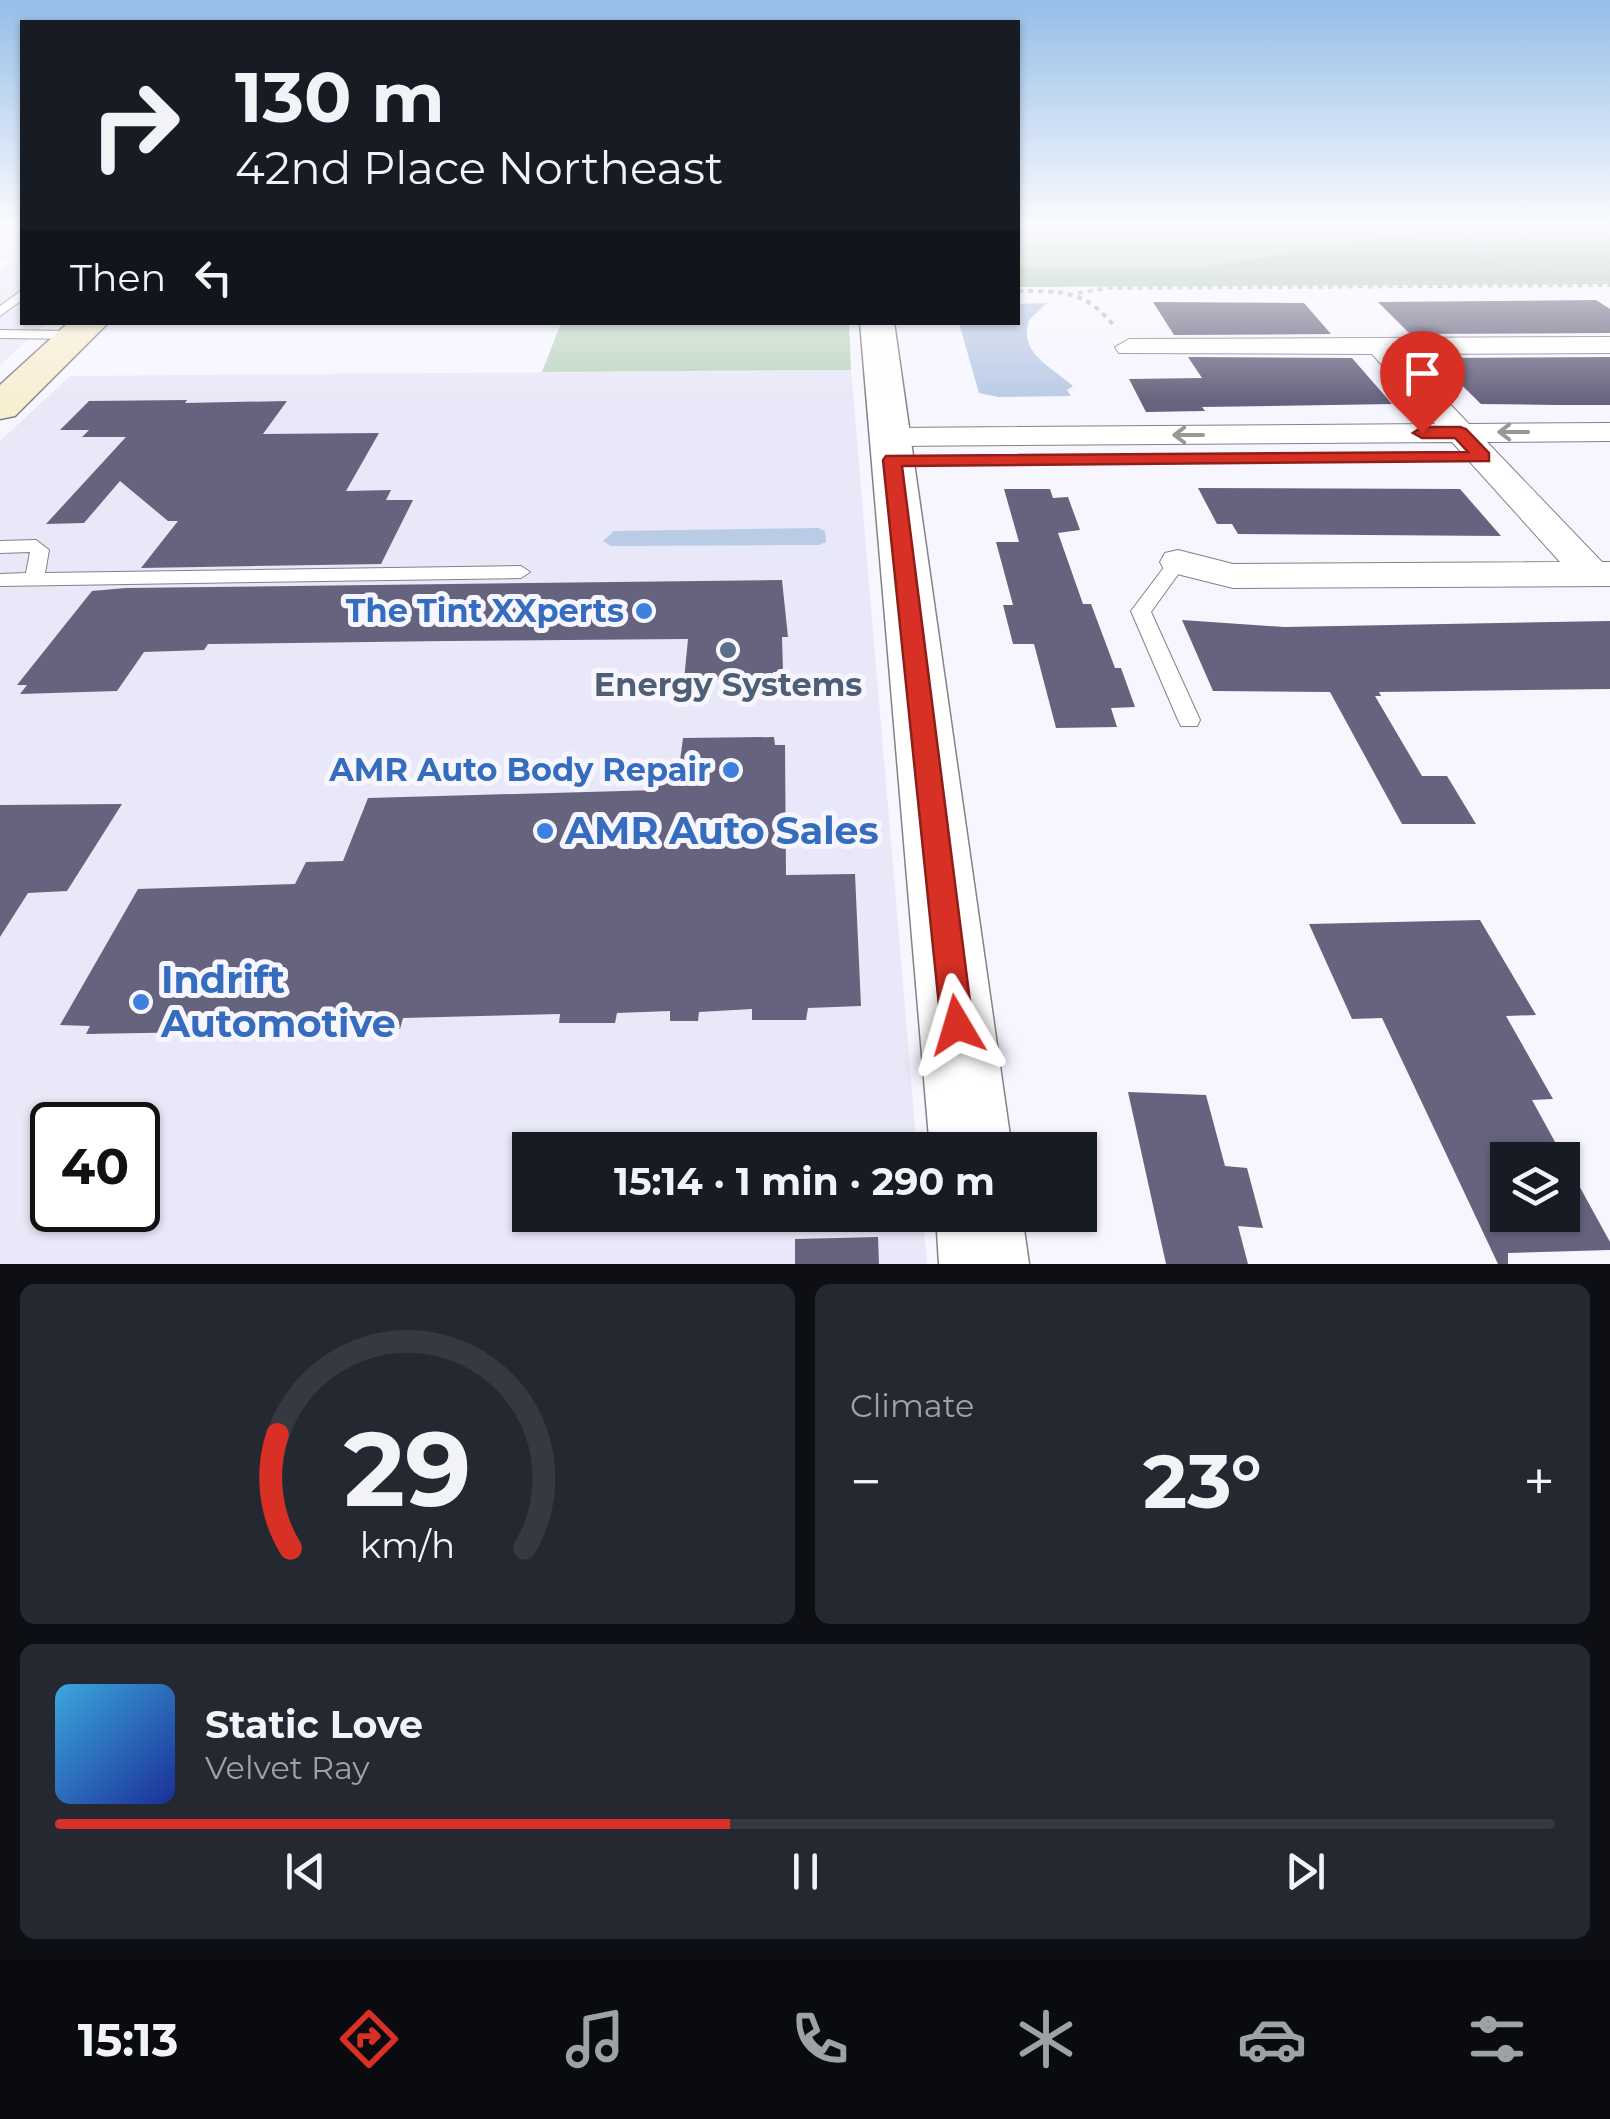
<!DOCTYPE html>
<html lang="en">
<head>
<meta charset="utf-8">
<style>
  body { margin:0; font-family:Montserrat,sans-serif; background:#242831; color:#f1f3f6; height:100vh; display:flex; flex-direction:column; font-size:38px; white-space:nowrap }
  * { box-sizing:border-box; margin:0 }
  p { font-size:32px; color:#9ea1a6 }
  .icon { flex:none; width:55px; height:55px; fill:none; stroke:currentColor; stroke-width:2; stroke-linecap:round; stroke-linejoin:round }
  .map { position:relative; height:1264px; overflow:hidden }
  .details { display:flex; flex-direction:column; gap:20px; padding:20px; background:#0d0f14; flex:1 }
  .details>* { flex:none }
  .hud { position:absolute; left:20px; top:20px; width:1000px; height:305px; border-radius:0px; box-shadow:0 2px 8px #0004; background:#171b24; color:#f1f3f6; overflow:hidden }
  .buttons { position:absolute; left:1490px; top:1142px; display:grid; gap:20px }
  .buttons a { display:grid; place-items:center; width:90px; height:90px; border-radius:0px; background:#171b24; box-shadow:0 2px 8px #0004; font-size:50px }
  .speed { position:absolute; left:30px; top:1102px; display:flex; gap:20px; font-size:50px; font-weight:700; text-align:center }
  .speed>* { display:grid; place-content:center; width:130px; height:130px; border-radius:50%; background:#171b24; box-shadow:0 2px 8px #0004; line-height:1 }
  .speed .limit { border:5px solid #111; border-radius:15px; background:#fff; color:#111 }
  .pin { position:absolute; display:grid; place-items:center; width:85px; height:85px; color:#fff; margin:-102px -42px; border-radius:50% 50% 50% 0; rotate:-45deg; box-shadow:0 0 10px #0007 }
  .pin .icon { rotate:45deg }
  .me { position:absolute; width:110px; margin:-55px; rotate:353deg; stroke-linejoin:round; filter:drop-shadow(0 0 8px #0008) }
  .turn { display:flex; align-items:center; gap:35px; height:210px; padding:0 50px; font-size:45px }
  .turn .icon { width:130px; height:130px; stroke-width:2.5 }
  .turn b { display:block; font-size:70px; line-height:85px }
  .then { display:flex; align-items:center; height:95px; padding:0 50px; background:#0003; gap:20px; font-size:38px }
  .big { font-size:75px; font-weight:700; line-height:1.1 }
  .details .card { flex:1; display:flex; flex-direction:column; justify-content:center; gap:15px; min-width:0; padding:0 35px; border-radius:15px; background:#242831 }
  .details .dial { align-items:center; gap:0 }
  .dial svg { height:260px; overflow:visible; fill:none; stroke:#363941; stroke-width:7; stroke-linecap:round; text-anchor:middle }
  .dial text { fill:#f1f3f6; stroke:none }
  .song { display:flex; align-items:center; gap:30px }
  .cover { width:120px; height:120px; border-radius:15px; background:linear-gradient(135deg,hsl(200 70% 55%),hsl(230 70% 35%)) }
  .played { height:10px; border-radius:5px; background:linear-gradient(90deg,#d93025 45%,#363941 45%) }
  .keys { display:flex; justify-content:space-around; direction:ltr }
  .heat { display:flex; justify-content:space-between; align-items:center; font-size:55px; direction:ltr }
  .details .tiles { flex:1; display:grid; gap:20px; grid-template-columns:1fr 1fr }
  .card:last-child { grid-column:span 2 }
  .trip { position:absolute; left:512px; top:1132px; width:585px; height:100px; border-radius:0px; background:#171b24; box-shadow:0 2px 8px #0004; font-weight:700; line-height:100px; text-align:center }
  .tab-bar { display:flex; height:160px; justify-content:space-around; align-items:center; background:#090b0e; color:#9ea1a6 }
  .tab-bar .icon { width:70px; height:70px }
  .tab-bar .on { color:#d93025 }
  .tab-bar b { font-size:45px; color:#f1f3f6 }
  .map>svg:first-child { display:block }
  .built { fill:#e9e8f8; fill-rule:evenodd }
  .green { fill:#bfd6c2 }
  .forest { fill:#aac4ae }
  .water { fill:#bacbe6 }
  .building { fill:#66637e; fill-rule:evenodd }
  .lines { fill:none; stroke-linecap:round; stroke-linejoin:round }
  .service-casing { stroke:#828289; stroke-width:2 }
  .minor-casing { stroke:#828289; stroke-width:2 }
  .tertiary-casing { stroke:#828289; stroke-width:3 }
  .secondary-casing { stroke:#828289; stroke-width:3 }
  .path { stroke:#bab9c0; stroke-width:4; stroke-dasharray:5 5; stroke-linecap:butt }
  .service { fill:#fff; fill-rule:evenodd }
  .minor { fill:#fff; fill-rule:evenodd }
  .tertiary { fill:#fff; fill-rule:evenodd }
  .secondary { fill:#f8eed2; fill-rule:evenodd }
  .oneway { stroke:#979798 }
  .route { fill:#d93025; stroke:#8d1f18; stroke-width:2.5 }
  .shop-dot { fill:#3f7fe0; stroke:#f7f6ff; stroke-width:4 }
  .service-dot { fill:#5c6f8a; stroke:#f7f6ff; stroke-width:4 }
  .labels { text-anchor:middle; stroke-width:10; stroke-linejoin:round; paint-order:stroke }
  .shop-label { font-size:32px; font-weight:bold; fill:#366cbe; stroke:#f7f6ff; text-anchor:end }
  .service-label { font-size:32px; font-weight:bold; fill:#4e5e75; stroke:#f7f6ff }
  .near-shop-label { font-size:38px; font-weight:bold; fill:#366cbe; stroke:#f7f6ff; text-anchor:start }
</style>
</head>
<body>
<div class="map">
<svg width="1610" height="1264" viewBox="0 0 1610 1264">
  <rect width="100%" height="100%" fill="#f7f6ff"/>
  <path class="built" d="M0 231H22V322L47 323 0 365V270L12 260H0Z
    M851 370 917 1150H530V1215H923L927 1264H0V441L70 376ZM52 1125H138V1210H52Z"/>
  <path class="green" d="M1018 225H1408L1416 232 1204 267H1018Z
    M561 323H849L851 370 542 372Z"/>
  <path class="forest" d="M1408 225H1610V284L1018 287V267H1204L1415 232Z"/>
  <path class="water" d="M1047 303 1030 319C1016 352 1052 367 1073 386L1067 390 1071 396 998 397 979 393 959 323 1018 322V304Z
    M818 528 825 531 826 542 819 545 611 546 603 541 614 531Z"/>
  <path class="building" d="M1596 300 1610 309V333L1410 334 1378 302Z
    M1153 302 1304 303 1331 334 1174 335Z
    M1188 357 1352 358 1392 404 1202 407 1205 411 1146 412 1129 379 1202 378Z
    M1610 357V405H1555L1481 404 1434 358Z
    M187 400 185 403 287 401 263 434 379 433 346 491 391 490 386 500H413L381 564 141 568 178 521H168L120 481 84 523 46 524 126 437H82L89 430H60L89 401Z
    M1198 488 1460 489 1501 536 1238 534 1232 524H1217Z
    M1004 489H1050L1053 498 1068 497 1080 530 1058 533 1083 604H1091L1115 668H1121L1135 707 1111 708 1117 727 1056 728 1034 644H1013L1003 605H1013L996 542H1019Z
    M782 580 788 637H782L783 672H773V679L684 680 688 639 446 641 208 644 204 650 144 652 117 691 20 694 27 685H17L92 591 126 588Z
    M1182 620 1284 627 1610 621V689L1379 692 1381 696H1375L1422 776H1447L1476 824H1402L1330 692 1213 691Z
    M774 737 775 745H785L786 875 855 874 861 1006 808 1008 806 1020H752V1009L699 1012 698 1021H670V1011L617 1013 615 1023H559L560 1014 403 1018 400 1029H338L341 1019 206 1023 201 1032 86 1034 90 1026 60 1025 138 889 295 884 306 862 343 861 368 798 658 790 661 769 679 768 683 738Z
    M122 804 67 891 28 893 0 937V805Z
    M1480 920 1536 1015 1506 1016 1553 1099 1532 1100 1610 1242V1250L1508 1253V1264H1498L1382 1018 1352 1019 1309 924ZM1508 1160H1562V1215H1508Z
    M1128 1092 1206 1095 1225 1166 1247 1168 1263 1228 1238 1226 1248 1264H1166Z
    M878 1237 879 1264H795V1239Z"/>
  <g class="lines">
    <defs>
      <path id="service" d="M22 290V300L0 316V306Z
        M0 330 78 331 85 335 78 339 0 338Z
        M36 540 49 550 45 573 521 566 530 572 521 578 0 586V574L26 573 30 552 0 553V541Z
        M1178 556 1187 562 1151 612 1200 720 1197 726H1181L1178 720 1131 611 1171 558Z"/>
      <path id="minor" d="M1610 337V353L1402 354 1469 424 1610 423V441L1487 442 1602 562H1610V586L1233 588 1165 571 1160 562 1165 553 1178 550 1233 564 1560 562 1452 442 890 446 879 444 874 437 879 430 890 428 1435 424 1372 354 1119 353 1115 347 1129 339Z"/>
      <path id="tertiary" d="M860 322H894L1012 1150H930Z
        M936 1215H1022L1029 1264H939Z"/>
      <path id="secondary" d="M69 322H109L15 416 0 419V385Z"/>
    </defs>
    <use href="#service" class="service-casing"/>
    <use href="#minor" class="minor-casing"/>
    <use href="#tertiary" class="tertiary-casing"/>
    <use href="#secondary" class="secondary-casing"/>
    <path class="path" d="M1448 225 1500 265 1610 268
      M1018 291C1064 291 1085 290 1116 328
      M1078 293 1108 288 1610 285"/>
    <use href="#service" class="service"/>
    <use href="#minor" class="minor"/>
    <use href="#tertiary" class="tertiary"/>
    <use href="#secondary" class="secondary"/>
  </g>
  <defs><path id="oneway-shaft" d="M-6 0H5M1.5-3L5.5 0L1.5 3" fill="none" stroke-width="1.6" stroke-linecap="round" stroke-linejoin="round" transform="scale(2.5)"/></defs>
  <g class="oneway">
    <use href="#oneway-shaft" transform="translate(1513 432) rotate(180)"/>
    <use href="#oneway-shaft" transform="translate(1188 435) rotate(180)"/>
  </g>
  <linearGradient id="sky" x2="0" y2="1"><stop stop-color="#95bde7"/><stop offset="0.56" stop-color="#fbfbff"/><stop offset="1" stop-color="#fbfbff" stop-opacity="0"/></linearGradient>
  <rect width="1610" height="402" fill="url(#sky)"/>
  <path class="route" d="M1460 427 1466 429 1489 453V461L902 466 973 1025 969 1037 957 1042 945 1037 941 1025 883 460 886 456 1468 452 1455 438H1422L1413 433 1422 427Z"/>
  <g class="shop-dot">
    <circle cx="644" cy="611" r="10"/>
    <circle cx="731" cy="770" r="10"/>
    <circle cx="545" cy="831" r="10"/>
    <circle cx="141" cy="1002" r="10"/>
  </g>
  <circle class="service-dot" cx="728" cy="650" r="10"/>
  <g class="labels">
    <g class="shop-label">
      <text x="624" y="622">The Tint XXperts</text>
      <text x="711" y="781">AMR Auto Body Repair</text>
    </g>
    <g class="service-label">
      <text x="728" y="696">Energy Systems</text>
    </g>
    <g class="near-shop-label">
      <text x="565" y="844">AMR Auto Sales</text>
      <text x="161" y="993">Indrift<tspan x="161" dy="44">Automotive</tspan></text>
    </g>
  </g>
</svg>
<div class="buttons">
<a><svg class="icon" aria-label="layers" viewBox="0 0 24 24"><path d="M12 4l9 5-9 5-9-5zM3 14l9 5 9-5"/></svg></a>
</div>
<div class="speed"><div class="limit">40</div></div>
<div class="pin" style="left:1422px;top:433px;background:#d93025"><svg class="icon" aria-label="arrive" viewBox="0 0 24 24"><path d="M6 21V4h12l-3 4 3 4H6"/></svg></div>
<svg class="me" style="left:957px;top:1025px" viewBox="-20 -20 40 40"><path d="M0-17L14 15 0 8-14 15z" fill="#d93025" stroke="#fff" stroke-width="4"/></svg>
<div class="trip">15:14 · 1 min · 290 m</div>
<div class="hud">
<div class="turn"><svg class="icon" aria-label="right" viewBox="0 0 24 24"><path d="M7 20v-9h11M14 6l5 5-5 5"/></svg><div><b>130 m</b>42nd Place Northeast</div></div>
<div class="then">Then<svg class="icon" aria-label="left" viewBox="0 0 24 24"><path d="M17 20v-9H6M10 6l-5 5 5 5"/></svg></div>
</div>
</div>
<section class="details">
<div class="tiles">
<div class="card dial"><svg viewBox="0 0 100 80">
<path d="M14 69A42 42 0 1 1 86 69"/>
<path d="M14 69A42 42 0 0 1 10 34" stroke="#d93025"/>
<text x="50" y="56" font-size="32" font-weight="700">29</text>
<text x="50" y="72" font-size="11">km/h</text>
</svg></div>
<div class="card"><p>Climate</p>
<div class="heat"><a>−</a><b class="big">23°</b><a>+</a></div>
</div>
<div class="card">
<div class="song"><i class="cover"></i><div><b>Static Love</b><p>Velvet Ray</p></div></div>
<div class="played"></div>
<div class="keys"><svg class="icon" aria-label="previous" viewBox="0 0 24 24"><path d="M18 5L8 12l10 7zM5 5v14"/></svg><svg class="icon" aria-label="pause" viewBox="0 0 24 24"><path d="M8 5v14M16 5v14"/></svg><svg class="icon" aria-label="next" viewBox="0 0 24 24"><path d="M6 5l10 7-10 7zM19 5v14"/></svg></div>
</div>
</div>
</section>
<nav class="tab-bar">
<b>15:13</b>
<svg class="icon on" aria-label="directions" viewBox="0 0 24 24"><path d="M12 3l9 9-9 9-9-9zM9 14v-3h6M13 9l2 2-2 2"/></svg>
<svg class="icon" aria-label="music" viewBox="0 0 24 24"><path d="M9 18V5l10-2v13"/><circle cx="6" cy="18" r="3"/><circle cx="16" cy="16" r="3"/></svg>
<svg class="icon" aria-label="phone" viewBox="0 0 24 24"><path d="M5 4h4l2 5-3 2q2 4 5 5l2-3 5 2v4C11 20 4 13 5 4z"/></svg>
<svg class="icon" aria-label="climate" viewBox="0 0 24 24"><path d="M12 3v18M4 7l16 10M4 17L20 7"/></svg>
<svg class="icon" aria-label="car" viewBox="0 0 24 24"><path d="M5 17H2v-5l4-1 3-4h7l3 4 3 1v5h-3M9 17h6M6 11h13"/><circle cx="7" cy="17" r="2"/><circle cx="17" cy="17" r="2"/></svg>
<svg class="icon" aria-label="filters" viewBox="0 0 24 24"><path d="M4 7h16M4 17h16"/><circle cx="9" cy="7" r="2"/><circle cx="15" cy="17" r="2"/></svg>
</nav>
</body>
</html>
